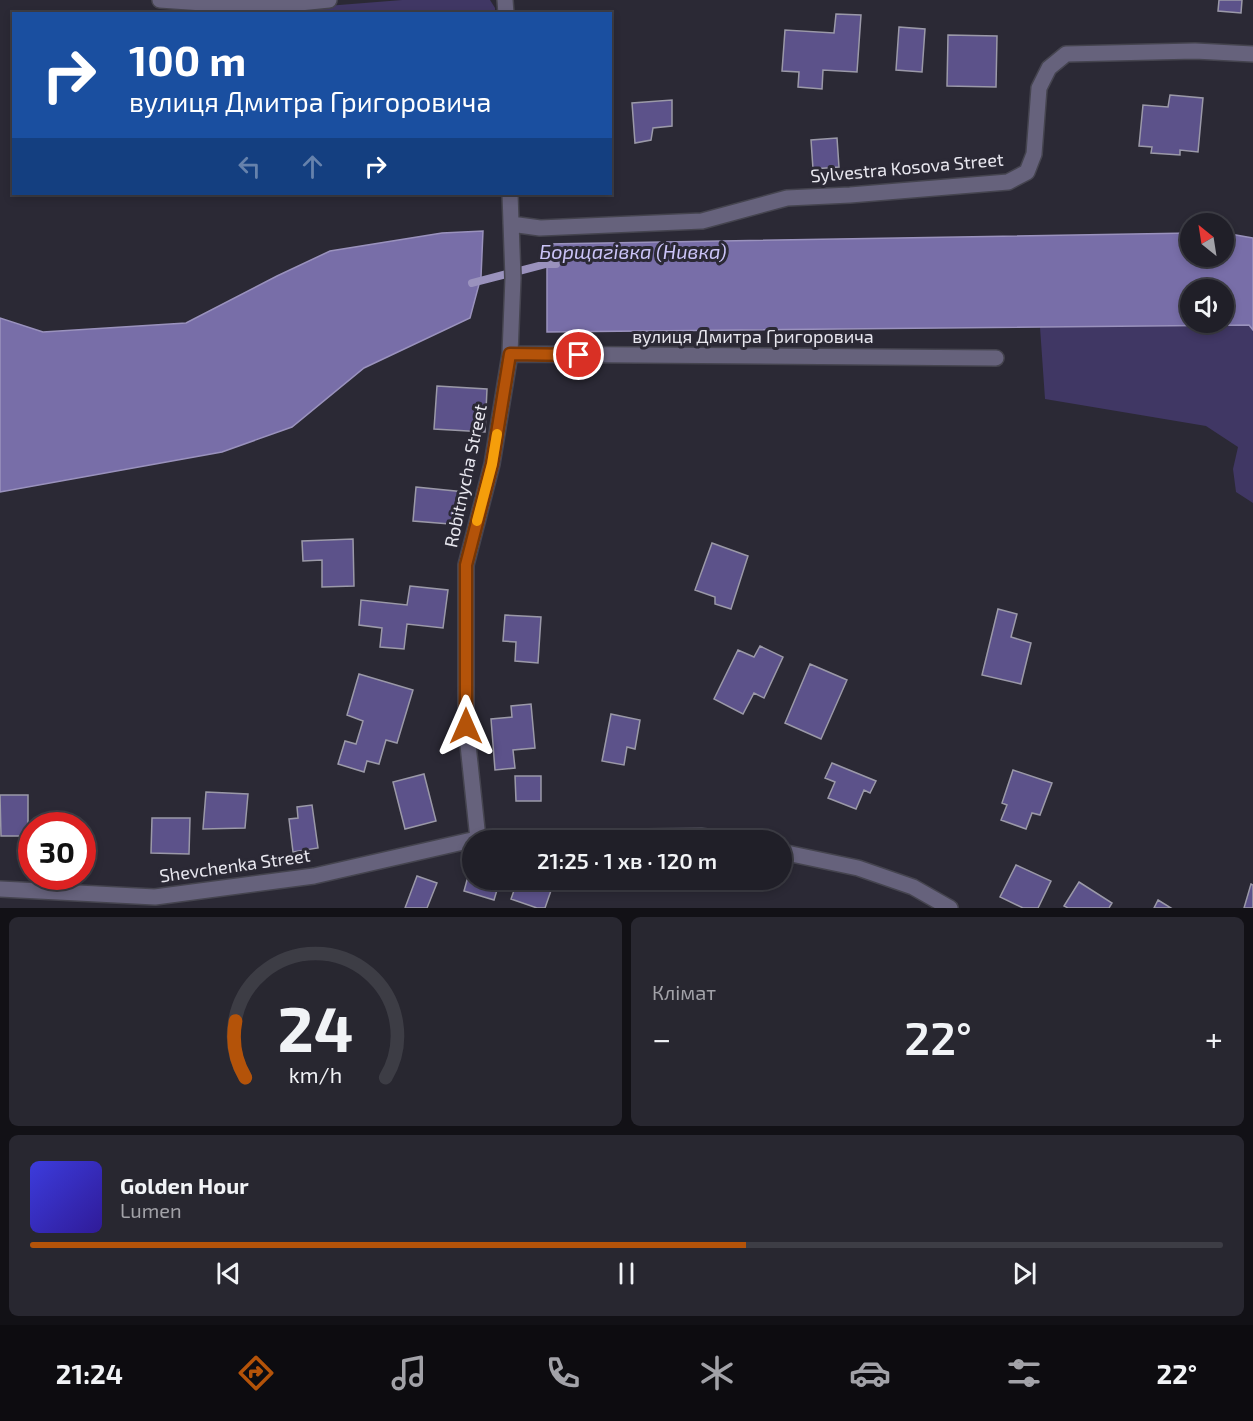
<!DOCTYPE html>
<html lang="uk">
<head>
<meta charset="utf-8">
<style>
  body { margin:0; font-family:"Exo 2",sans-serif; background:#282730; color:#f1f3f6; height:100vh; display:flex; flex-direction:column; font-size:22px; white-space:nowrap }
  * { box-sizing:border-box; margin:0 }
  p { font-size:20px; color:#a2a2a8 }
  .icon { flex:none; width:33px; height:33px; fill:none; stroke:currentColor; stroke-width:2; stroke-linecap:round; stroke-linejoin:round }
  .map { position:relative; height:908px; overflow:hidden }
  .drawer { display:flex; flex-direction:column; gap:9px; padding:9px; background:#121116; flex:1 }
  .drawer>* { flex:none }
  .top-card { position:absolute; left:12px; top:12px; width:600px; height:183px; border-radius:0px; box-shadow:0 3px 9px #0003,0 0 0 2px #3d3d45; background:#1a4fa0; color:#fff; overflow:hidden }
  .needle { width:39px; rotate:330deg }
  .controls { position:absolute; left:1180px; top:213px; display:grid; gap:12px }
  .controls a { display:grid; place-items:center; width:54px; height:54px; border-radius:50%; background:#201f28; box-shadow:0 3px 9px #0003,0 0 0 2px #3d3d45; font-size:30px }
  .speed { position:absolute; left:18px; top:812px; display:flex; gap:12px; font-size:30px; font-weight:700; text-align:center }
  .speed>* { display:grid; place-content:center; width:78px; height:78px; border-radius:50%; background:#201f28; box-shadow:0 3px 9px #0003,0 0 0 2px #3d3d45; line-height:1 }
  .speed .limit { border:9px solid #d22; background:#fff; color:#111 }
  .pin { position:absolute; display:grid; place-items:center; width:51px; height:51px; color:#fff; margin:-26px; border:3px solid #fff; border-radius:50%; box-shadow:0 2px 6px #0007 }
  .me { position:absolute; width:66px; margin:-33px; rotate:0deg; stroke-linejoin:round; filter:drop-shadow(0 0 4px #0008) }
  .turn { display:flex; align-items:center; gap:21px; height:126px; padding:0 18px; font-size:27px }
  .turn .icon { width:78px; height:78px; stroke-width:2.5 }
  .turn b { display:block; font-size:42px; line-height:51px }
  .lanes { display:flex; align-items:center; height:57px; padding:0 18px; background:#0003; justify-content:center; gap:30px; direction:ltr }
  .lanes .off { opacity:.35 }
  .big { font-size:45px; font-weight:600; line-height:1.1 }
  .drawer .widget { flex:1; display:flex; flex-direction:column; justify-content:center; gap:9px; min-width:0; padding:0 21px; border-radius:9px; background:#282730 }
  .drawer .dial { align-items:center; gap:0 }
  .dial svg { height:156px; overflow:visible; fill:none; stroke:#3d3d45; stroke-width:7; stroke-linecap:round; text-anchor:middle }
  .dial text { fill:#f1f3f6; stroke:none }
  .song { display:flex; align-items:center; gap:18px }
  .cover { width:72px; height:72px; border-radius:9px; background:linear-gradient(135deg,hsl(240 70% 55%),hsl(250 70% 35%)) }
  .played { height:6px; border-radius:3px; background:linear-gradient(90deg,#b45309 60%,#3d3d45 60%) }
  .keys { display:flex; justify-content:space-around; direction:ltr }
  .heat { display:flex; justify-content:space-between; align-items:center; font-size:33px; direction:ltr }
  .drawer .tiles { flex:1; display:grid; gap:9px; grid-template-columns:1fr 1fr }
  .widget:last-child { grid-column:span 2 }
  .trip { position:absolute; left:462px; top:830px; width:330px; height:60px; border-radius:30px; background:#201f28; box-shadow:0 3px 9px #0003,0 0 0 2px #3d3d45; font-weight:600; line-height:60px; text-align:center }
  .dock { display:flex; height:96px; justify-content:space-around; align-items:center; background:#0d0c10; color:#a2a2a8 }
  .dock .icon { width:42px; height:42px }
  .dock .current { color:#b45309 }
  .dock b { font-size:27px; color:#f1f3f6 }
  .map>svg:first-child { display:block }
  .green { fill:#403764 }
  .water { fill:#786ea8; stroke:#9a92bd; stroke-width:1.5; fill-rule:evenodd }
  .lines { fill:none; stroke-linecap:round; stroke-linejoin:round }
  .stream { stroke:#9a92bd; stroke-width:8 }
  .building { fill:#5c528a; stroke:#9b99a8; stroke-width:1.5 }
  .minor-casing { stroke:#45444f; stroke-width:18 }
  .minor { stroke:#66627c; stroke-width:15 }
  .route-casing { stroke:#753606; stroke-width:15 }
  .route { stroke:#b45309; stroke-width:10 }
  .slow { stroke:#f59e0b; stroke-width:10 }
  .labels { text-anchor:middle; stroke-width:6; stroke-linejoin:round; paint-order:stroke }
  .street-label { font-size:18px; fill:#e8e7ef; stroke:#2b2935 }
  .water-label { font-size:20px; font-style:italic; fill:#cbc4f7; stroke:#2b2935 }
</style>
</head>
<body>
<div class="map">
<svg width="1253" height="908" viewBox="0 0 1253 908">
  <rect width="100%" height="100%" fill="#2b2935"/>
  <path class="green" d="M402 0H490L495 8V14L288 13 289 9Z
    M1249 325 1253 330V503L1236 492 1233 469 1238 447 1206 426 1045 399 1040 327Z"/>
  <path class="water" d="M483 231 481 277 470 318 364 368 292 427 222 452 0 492V318L43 332 186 323 277 276 330 251 442 233Z
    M1191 233V256H1224V233L1253 238V330L1249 325 547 332V244ZM1191 290H1224V322H1191Z"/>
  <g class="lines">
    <path class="stream" d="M472 283 546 264H556"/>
  </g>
  <path class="building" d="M1219 0H1242L1241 13 1218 11Z
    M836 14 861 15 857 72 823 70 822 89 798 87 799 72 782 71 785 30 834 33Z
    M899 27 925 29 922 72 896 70Z
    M948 35 997 36 996 87 947 86Z
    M1170 95 1203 98 1198 152 1180 150V155L1151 153 1152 147 1139 146 1143 105 1168 107Z
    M672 100V126L653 128 651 140 635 143 632 103Z
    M837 138 839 167 813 169 811 140Z
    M437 386 487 389 485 432 434 429Z
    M416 487 465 492 462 525 413 521Z
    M353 539 354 586 322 587V560L303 561 302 541Z
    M712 543 748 556 731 609 715 604V597L695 590Z
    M410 586 448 590 443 628 407 624 404 649 380 647 382 628 359 625 361 600 407 605Z
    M998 609 1017 614 1011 637 1031 643 1021 684 982 675Z
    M505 615 541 617 538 663 515 661 516 642 503 641Z
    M760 646 783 657 764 698 754 693 743 714 714 699 738 650 754 657Z
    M810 664 847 680 821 739 785 723Z
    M359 674 413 690 397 743 386 740 379 764 367 761 364 772 338 764 345 741 356 744 363 721 347 715Z
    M531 704 535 748 513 750 515 768 495 770 491 719 512 717 511 706Z
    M611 714 640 720 635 749 627 747 624 765 602 761Z
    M832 763 876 781 870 793 864 790 856 809 828 798 835 782 825 778Z
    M1013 770 1052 783 1040 815 1032 813 1026 829 1001 820 1007 805 1002 803Z
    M424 774 436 821 405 829 393 782Z
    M515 776H541V801H516Z
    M206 792 248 794 245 828 203 829Z
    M0 795H28V836H1Z
    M312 805 318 848 293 852 289 819 298 818 297 807Z
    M152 818H190L189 854 151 853Z
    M472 862V879H491L489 887 497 890 494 900 464 891Z
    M1016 865 1051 881 1038 908H1023L1000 897Z
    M417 876 437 883 427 908H405Z
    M518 879H555L545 908H537L511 899Z
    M1079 882 1112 903 1109 908H1068L1064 906Z
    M1251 884 1253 885V908H1244Z
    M1158 900 1171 908H1154Z"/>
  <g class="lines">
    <defs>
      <path id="minor" d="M160 0 260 7 329 0
        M505 0 506 14
        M511 224 540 228 702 221 787 198 850 195 1008 182 1027 172 1034 154 1039 88 1049 68 1066 54 1195 51 1253 54
        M510 354 996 358
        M478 839 466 726V565L492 464 510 354 513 278 510 194
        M474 840 702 836 724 840
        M782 852 858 868 913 887 950 908
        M0 889 155 897 314 876 472 840"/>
    </defs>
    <use href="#minor" class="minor-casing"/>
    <use href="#minor" class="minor"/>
  </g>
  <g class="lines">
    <defs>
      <path id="route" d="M466 726V565L492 464 510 354 579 355"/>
    </defs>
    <use href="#route" class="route-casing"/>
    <use href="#route" class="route"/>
    <path class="slow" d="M477 521 492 464 497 434"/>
  </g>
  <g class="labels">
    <g class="street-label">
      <text transform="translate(907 168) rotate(-5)" y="6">Sylvestra Kosova Street</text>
      <text x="753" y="343">вулиця Дмитра Григоровича</text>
      <text transform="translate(466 476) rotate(-78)" y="6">Robitnycha Street</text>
      <text transform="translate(235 866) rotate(-8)" y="6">Shevchenka Street</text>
    </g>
    <g class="water-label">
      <text x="633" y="259">Борщагівка (Нивка)</text>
    </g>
  </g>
</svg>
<div class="controls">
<a><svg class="needle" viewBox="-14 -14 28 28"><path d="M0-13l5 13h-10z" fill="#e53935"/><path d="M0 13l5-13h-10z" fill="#a2a2a8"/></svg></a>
<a><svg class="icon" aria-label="sound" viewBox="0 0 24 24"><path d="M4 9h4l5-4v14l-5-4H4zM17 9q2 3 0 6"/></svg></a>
</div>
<div class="speed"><div class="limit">30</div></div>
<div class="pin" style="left:579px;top:355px;background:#d93025"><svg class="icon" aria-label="arrive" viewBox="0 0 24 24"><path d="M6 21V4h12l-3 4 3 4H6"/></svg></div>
<svg class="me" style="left:466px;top:726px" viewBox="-20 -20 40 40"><path d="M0-17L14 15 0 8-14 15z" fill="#b45309" stroke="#fff" stroke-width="4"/></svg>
<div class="trip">21:25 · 1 хв · 120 m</div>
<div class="top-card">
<div class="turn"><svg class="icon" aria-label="right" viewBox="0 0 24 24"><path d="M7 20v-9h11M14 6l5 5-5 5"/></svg><div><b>100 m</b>вулиця Дмитра Григоровича</div></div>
<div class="lanes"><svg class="icon off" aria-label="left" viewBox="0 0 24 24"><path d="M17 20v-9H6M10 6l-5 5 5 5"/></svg><svg class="icon off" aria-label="ahead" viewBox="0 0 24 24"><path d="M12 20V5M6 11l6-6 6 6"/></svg><svg class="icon" aria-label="right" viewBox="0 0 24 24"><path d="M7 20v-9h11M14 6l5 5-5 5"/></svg></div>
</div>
</div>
<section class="drawer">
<div class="tiles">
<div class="widget dial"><svg viewBox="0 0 100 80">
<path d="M14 69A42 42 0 1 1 86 69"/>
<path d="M14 69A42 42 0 0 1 9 40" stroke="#b45309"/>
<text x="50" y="56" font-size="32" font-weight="700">24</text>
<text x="50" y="72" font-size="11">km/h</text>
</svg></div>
<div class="widget"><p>Клімат</p>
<div class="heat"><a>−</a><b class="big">22°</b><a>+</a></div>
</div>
<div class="widget">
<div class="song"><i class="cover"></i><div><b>Golden Hour</b><p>Lumen</p></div></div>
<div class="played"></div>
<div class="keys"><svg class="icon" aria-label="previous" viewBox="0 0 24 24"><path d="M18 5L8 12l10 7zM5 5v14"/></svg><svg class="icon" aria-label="pause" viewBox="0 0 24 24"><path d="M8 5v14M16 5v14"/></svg><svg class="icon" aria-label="next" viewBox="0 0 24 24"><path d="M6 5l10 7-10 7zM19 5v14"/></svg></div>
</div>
</div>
</section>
<nav class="dock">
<b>21:24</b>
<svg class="icon current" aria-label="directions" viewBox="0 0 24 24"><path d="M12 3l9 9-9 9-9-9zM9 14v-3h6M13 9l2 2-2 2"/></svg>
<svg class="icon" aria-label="music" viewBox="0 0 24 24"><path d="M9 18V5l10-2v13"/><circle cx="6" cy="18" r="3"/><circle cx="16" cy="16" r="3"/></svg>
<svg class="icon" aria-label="phone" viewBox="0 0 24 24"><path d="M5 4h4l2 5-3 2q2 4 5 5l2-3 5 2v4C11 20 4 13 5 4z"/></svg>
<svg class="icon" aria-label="climate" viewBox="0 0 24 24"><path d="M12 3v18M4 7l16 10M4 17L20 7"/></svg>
<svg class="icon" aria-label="car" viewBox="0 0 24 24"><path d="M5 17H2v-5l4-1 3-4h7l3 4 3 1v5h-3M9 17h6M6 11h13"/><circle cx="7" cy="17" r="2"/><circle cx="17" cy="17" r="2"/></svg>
<svg class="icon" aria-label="filters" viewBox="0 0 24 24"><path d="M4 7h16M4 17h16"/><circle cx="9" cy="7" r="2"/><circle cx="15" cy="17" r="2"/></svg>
<b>22°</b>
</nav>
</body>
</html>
